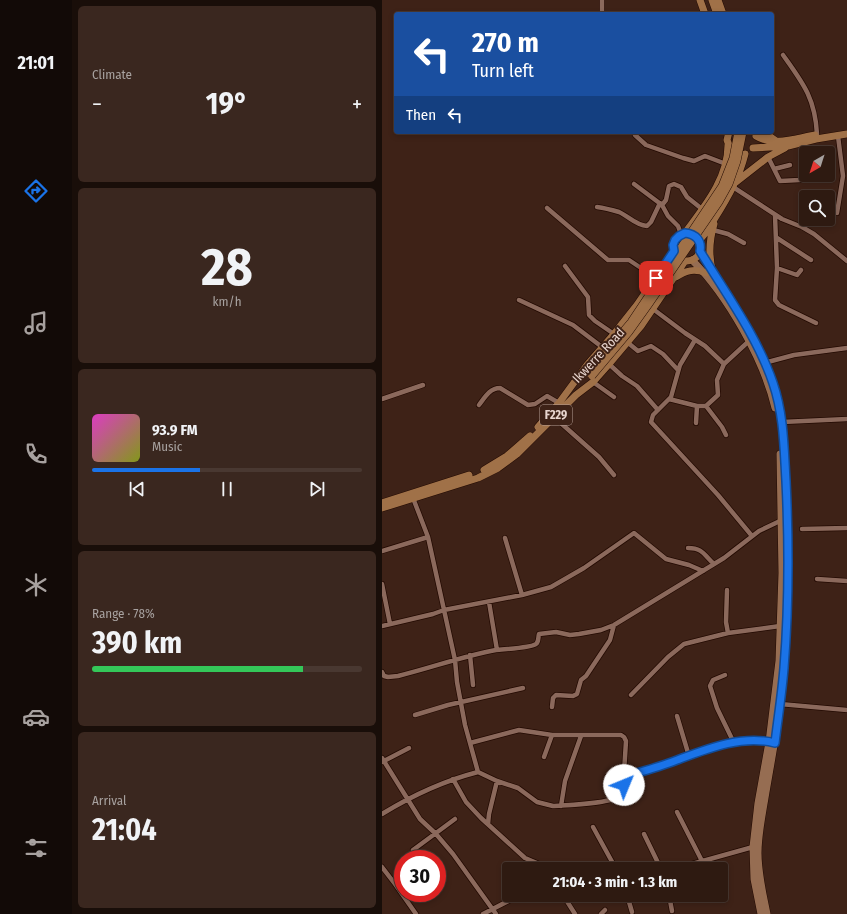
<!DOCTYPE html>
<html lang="en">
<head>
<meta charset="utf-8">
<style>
  body { margin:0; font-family:"Fira Sans Condensed",sans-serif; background:#3a271f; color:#f1f3f6; height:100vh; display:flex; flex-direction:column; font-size:15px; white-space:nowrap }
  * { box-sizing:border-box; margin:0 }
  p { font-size:13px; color:#a7a19f }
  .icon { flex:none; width:22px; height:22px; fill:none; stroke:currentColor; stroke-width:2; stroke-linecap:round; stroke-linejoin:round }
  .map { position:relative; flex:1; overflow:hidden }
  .side { display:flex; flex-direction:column; gap:6px; padding:6px; background:#190e09; width:310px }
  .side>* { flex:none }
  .banner { position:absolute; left:12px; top:12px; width:380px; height:122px; border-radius:4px; box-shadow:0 2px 6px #0003,0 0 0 1px #493831; background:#1a4fa0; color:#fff; overflow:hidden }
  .needle { width:26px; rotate:219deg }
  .tools { position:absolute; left:417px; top:146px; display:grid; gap:8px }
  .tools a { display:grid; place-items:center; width:36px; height:36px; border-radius:4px; background:#2e1a11; box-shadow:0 2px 6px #0003,0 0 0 1px #493831; font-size:20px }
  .speed { position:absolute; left:12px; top:850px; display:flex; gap:8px; font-size:20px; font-weight:700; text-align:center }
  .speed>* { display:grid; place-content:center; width:52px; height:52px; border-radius:50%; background:#2e1a11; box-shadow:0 2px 6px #0003,0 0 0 1px #493831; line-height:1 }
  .speed .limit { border:6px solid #d22; background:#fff; color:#111 }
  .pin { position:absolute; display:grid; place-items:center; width:34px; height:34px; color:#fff; margin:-17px; border-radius:8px; box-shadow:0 2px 6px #0006 }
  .me { position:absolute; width:44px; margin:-22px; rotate:45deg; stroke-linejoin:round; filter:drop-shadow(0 0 3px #0008) }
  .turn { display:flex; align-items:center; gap:14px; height:84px; padding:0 12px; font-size:18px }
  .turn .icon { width:52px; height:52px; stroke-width:2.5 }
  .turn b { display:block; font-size:28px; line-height:34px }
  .then { display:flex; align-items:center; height:38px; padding:0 12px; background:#0003; gap:8px; font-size:15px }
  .big { font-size:30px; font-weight:700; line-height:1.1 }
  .side .widget { flex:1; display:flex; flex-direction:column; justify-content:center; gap:6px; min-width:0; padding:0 14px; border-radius:6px; background:#3a271f }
  .side .dial { align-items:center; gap:0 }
  .dial b { font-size:52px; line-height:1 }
  .song { display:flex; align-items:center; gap:12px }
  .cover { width:48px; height:48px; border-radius:6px; background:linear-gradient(135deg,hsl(310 70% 55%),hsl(70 70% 35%)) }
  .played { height:4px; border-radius:2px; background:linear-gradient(90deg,#1a73e8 40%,#493831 40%) }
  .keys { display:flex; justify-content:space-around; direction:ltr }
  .heat { display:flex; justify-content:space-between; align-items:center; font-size:22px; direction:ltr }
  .charge { height:6px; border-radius:3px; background:linear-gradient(90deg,#34c759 78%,#493831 0) }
  .trip { position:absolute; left:120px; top:862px; width:226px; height:40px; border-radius:4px; background:#2e1a11; box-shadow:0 2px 6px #0003,0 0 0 1px #493831; font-weight:700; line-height:40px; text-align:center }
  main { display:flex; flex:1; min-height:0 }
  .menu { display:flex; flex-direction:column; width:72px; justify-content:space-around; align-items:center; background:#120a07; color:#a7a19f }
  .menu .icon { width:28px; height:28px }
  .menu .selected { color:#1a73e8 }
  .menu b { font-size:18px; color:#f1f3f6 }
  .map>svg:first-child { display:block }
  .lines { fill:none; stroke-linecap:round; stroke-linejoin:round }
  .street-casing { stroke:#230a02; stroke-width:6 }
  .secondary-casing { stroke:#230a02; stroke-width:8 }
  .primary-casing { stroke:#230a02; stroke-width:8 }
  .street { stroke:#8b695c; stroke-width:4.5 }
  .secondary { stroke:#966d52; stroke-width:7 }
  .primary { stroke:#a07148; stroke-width:7 }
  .primary-bridge-casing { stroke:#230a02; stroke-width:8; stroke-linecap:butt }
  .primary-bridge { stroke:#a07148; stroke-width:7 }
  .route-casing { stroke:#114b97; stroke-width:10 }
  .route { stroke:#1a73e8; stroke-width:7 }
  .labels { text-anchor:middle; stroke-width:4; stroke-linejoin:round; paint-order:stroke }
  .shield { fill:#3e2217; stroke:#b59f97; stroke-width:1 }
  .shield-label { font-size:12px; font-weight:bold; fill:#e8d5ce }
  .street-label { font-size:13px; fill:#e8d5ce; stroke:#3e2217 }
</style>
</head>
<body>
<main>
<nav class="menu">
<b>21:01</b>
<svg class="icon selected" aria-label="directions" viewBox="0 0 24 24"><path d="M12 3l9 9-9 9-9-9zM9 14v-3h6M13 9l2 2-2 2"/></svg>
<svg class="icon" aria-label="music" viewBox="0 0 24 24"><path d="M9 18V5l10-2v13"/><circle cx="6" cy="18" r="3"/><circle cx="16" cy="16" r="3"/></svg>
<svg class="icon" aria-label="phone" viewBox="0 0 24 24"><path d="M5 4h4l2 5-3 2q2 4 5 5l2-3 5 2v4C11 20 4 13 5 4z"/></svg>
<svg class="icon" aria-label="climate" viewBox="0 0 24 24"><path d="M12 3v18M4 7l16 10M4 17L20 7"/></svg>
<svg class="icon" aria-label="car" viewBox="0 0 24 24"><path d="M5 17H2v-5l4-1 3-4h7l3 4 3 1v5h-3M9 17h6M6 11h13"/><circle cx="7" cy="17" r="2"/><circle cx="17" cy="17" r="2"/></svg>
<svg class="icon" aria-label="filters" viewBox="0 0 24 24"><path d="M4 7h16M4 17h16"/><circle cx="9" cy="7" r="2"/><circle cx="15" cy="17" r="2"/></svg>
</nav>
<section class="side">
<div class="widget"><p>Climate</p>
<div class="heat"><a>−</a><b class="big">19°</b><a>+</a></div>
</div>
<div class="widget dial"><b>28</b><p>km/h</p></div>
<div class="widget">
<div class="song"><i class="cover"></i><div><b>93.9 FM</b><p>Music</p></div></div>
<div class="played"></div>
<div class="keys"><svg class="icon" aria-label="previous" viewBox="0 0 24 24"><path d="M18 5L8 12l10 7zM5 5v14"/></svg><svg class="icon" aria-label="pause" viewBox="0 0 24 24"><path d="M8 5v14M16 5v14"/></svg><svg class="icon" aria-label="next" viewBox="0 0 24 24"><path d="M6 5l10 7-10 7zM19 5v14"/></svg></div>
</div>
<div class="widget"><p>Range · 78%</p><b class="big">390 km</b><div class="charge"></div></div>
<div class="widget"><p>Arrival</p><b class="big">21:04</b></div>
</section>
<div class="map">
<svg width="465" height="914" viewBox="0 0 465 914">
  <rect width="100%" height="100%" fill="#3e2217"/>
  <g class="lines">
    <defs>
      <path id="street" d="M220 14V0
        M401 55C421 83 433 98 435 134
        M253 135 264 145 301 158 312 161 323 156 344 164
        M386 157 398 181 418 180
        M392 169 408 165
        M252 184 280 205 286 216 296 226 299 234
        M351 187 400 219 420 227 432 234 465 261
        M280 205 284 200 287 186 292 184 299 187 305 197 320 209
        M215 207C222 208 230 210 237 212 248 217 253 225 265 226L269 222 278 203
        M165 208 226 260H247L274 278
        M455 213 461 176 456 136
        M393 215 395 268 393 300 397 305 434 323
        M331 230 346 234 362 243
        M395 238 429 260
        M183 266 206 297 207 315 213 321 232 334
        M395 268 415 275 419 270
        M137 300 191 325 220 347
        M271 309 303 333 323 346 342 364
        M313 340 298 365 289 397 271 415 269 422 336 495 370 536
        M245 342 256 351 269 346 281 354 296 370
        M382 363 412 355 465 348
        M227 364 240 376 255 386 276 410
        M211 382 232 397
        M0 399 41 385
        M287 399 315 406H324L336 395 335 380 342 364 367 341
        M97 405C103 397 108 388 118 388L146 405 153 404 165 396 177 403
        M324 406 340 427 344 435
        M172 417 217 457 232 475
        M400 422 465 419
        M314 423 315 406
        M31 498 46 537 73 660 75 682 83 725 96 772 115 781 136 788 155 802 171 806C184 805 231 804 239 795 243 790 243 783 243 777 291 763 337 737 388 742
        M420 529 465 528
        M123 538 140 595
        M306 548C321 548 322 555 332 564
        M0 551 46 537
        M435 579 465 581
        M0 584 8 624
        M345 590 344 622 346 633
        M107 602 115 650
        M0 626 51 614 62 610 140 595 169 587 202 568 252 533 284 559 307 565 321 571
        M88 655 91 685
        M0 672 2 676 6 677 16 676C49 668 81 656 114 650 122 649 149 648 154 644 157 642 156 637 157 634L174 632 188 635 197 634 219 630 232 625 342 558 377 531 398 521
        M343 675 331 680 328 686 335 708 352 743
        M249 695 286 657 302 644 346 633 398 626
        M398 704 465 710
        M170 707 171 698 174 695 191 696 195 694 199 680 204 676 228 640 232 625
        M33 715 66 705 141 688
        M295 716 307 756
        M88 743 137 730 170 735H239L242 737 244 741 242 773 243 777
        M162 757 170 735
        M0 758 38 819 54 834 71 854 114 914
        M0 762 27 748
        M71 779 84 802 99 818 143 858 169 869
        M179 806 183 781 199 736
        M295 812 320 861
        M0 814C31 795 61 781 96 772
        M106 824 107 814 115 781
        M211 827 234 869
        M262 834 279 869
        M31 850 73 819
        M0 867 13 884 34 914
        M292 869 371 847
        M181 895 193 914
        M245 895 250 912
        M287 895 290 911
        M101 914 138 895
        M219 914 223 910"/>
      <path id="secondary" d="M318 251C344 294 376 336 392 384 402 414 402 447 404 479 408 554 408 632 398 706 394 737 388 768 383 798 380 816 376 835 376 853 376 874 381 894 385 914
        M310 260C345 295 382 360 393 408
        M379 914 372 879 371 847 376 803 387 742 397 661 400 573 398 454"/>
      <path id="primary" d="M318 0 323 14
        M330 0 335 14
        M336 0 341 14
        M347 132 345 140 348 148
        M381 132 394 141
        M374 136C392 147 414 138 433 135
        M371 148 406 146 434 139 465 134
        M354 182 386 157 403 148
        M303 233C322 207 346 179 346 145
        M291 247a14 14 0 1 1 28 0a14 14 0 1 1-28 0Z
        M317 240C324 234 328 226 333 218 346 197 357 178 363 154
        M331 273C326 256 327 241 332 224
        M294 277C304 270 313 268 324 273
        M156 427 177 403 205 365 232 334 255 305 292 251
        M102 470 125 456 148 436
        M0 503 87 475
        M0 508 96 478 116 468 135 454 194 395 211 382 227 364 259 326 303 261"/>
    </defs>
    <use href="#street" class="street-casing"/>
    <use href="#secondary" class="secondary-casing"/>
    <use href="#primary" class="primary-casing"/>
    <use href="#street" class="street"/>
    <use href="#secondary" class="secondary"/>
    <use href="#primary" class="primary"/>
    <defs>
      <path id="primary-bridge" d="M206 373 249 322 340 186 351 158 356 132
        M210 376 247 332 267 304 337 202 347 184 355 161 361 132"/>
    </defs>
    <use href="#primary-bridge" class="primary-bridge-casing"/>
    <use href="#primary-bridge" class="primary-bridge"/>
  </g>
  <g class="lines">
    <defs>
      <path id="route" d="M242 785 243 777C258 772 273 768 287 763 320 751 357 734 393 743 396 718 400 693 402 668 407 606 407 543 404 481 402 448 402 415 391 383 375 336 344 294 318 251 320 241 314 234 303 233L297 236 293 240 291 245 292 251 274 278"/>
    </defs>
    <use href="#route" class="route-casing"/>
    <use href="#route" class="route"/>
  </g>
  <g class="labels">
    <rect class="shield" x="158" y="405" width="32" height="20" rx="3"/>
    <g class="shield-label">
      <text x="174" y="419">F229</text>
    </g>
    <g class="street-label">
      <text transform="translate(216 355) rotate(-47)" y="5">Ikwerre Road</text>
    </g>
  </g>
</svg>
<div class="tools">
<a><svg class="needle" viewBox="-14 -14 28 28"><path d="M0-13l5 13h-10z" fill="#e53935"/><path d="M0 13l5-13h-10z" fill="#a7a19f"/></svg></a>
<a><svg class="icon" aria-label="search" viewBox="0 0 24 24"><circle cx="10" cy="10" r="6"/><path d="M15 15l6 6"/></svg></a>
</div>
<div class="speed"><div class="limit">30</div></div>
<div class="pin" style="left:274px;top:278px;background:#d93025"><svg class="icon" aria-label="arrive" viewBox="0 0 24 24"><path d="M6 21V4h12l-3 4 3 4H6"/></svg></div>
<svg class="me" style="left:242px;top:785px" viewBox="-20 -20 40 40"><circle r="19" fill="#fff"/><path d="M0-13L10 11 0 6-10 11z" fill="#1a73e8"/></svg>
<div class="trip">21:04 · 3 min · 1.3 km</div>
<div class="banner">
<div class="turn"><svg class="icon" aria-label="left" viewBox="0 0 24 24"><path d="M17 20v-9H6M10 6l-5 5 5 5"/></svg><div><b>270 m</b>Turn left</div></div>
<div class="then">Then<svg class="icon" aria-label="left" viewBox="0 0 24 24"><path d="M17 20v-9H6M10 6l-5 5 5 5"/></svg></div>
</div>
</div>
</main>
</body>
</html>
